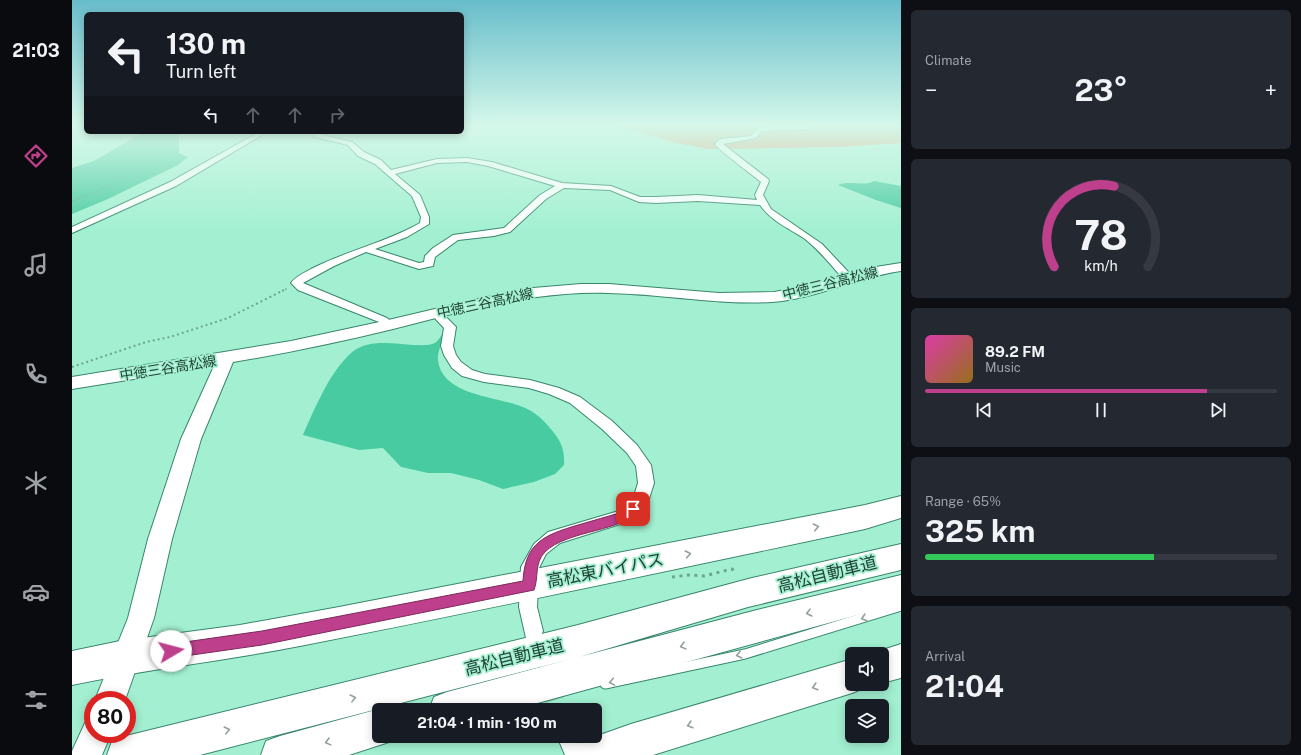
<!DOCTYPE html>
<html lang="en">
<head>
<meta charset="utf-8">
<style>
  body { margin:0; font-family:"Public Sans","Noto Sans JP",sans-serif; background:#242831; color:#f1f3f6; height:100vh; display:flex; flex-direction:column; font-size:15px; white-space:nowrap }
  * { box-sizing:border-box; margin:0 }
  p { font-size:13px; color:#9ea1a6 }
  .icon { flex:none; width:22px; height:22px; fill:none; stroke:currentColor; stroke-width:2; stroke-linecap:round; stroke-linejoin:round }
  .map { position:relative; flex:1; overflow:hidden }
  .details { display:flex; flex-direction:column; gap:10px; padding:10px; background:#0d0f14; width:400px }
  .details>* { flex:none }
  .top-card { position:absolute; left:12px; top:12px; width:380px; height:122px; border-radius:6px; box-shadow:0 2px 10px #0003; background:#171b24; color:#f1f3f6; overflow:hidden }
  .controls { position:absolute; left:773px; top:647px; display:grid; gap:8px }
  .controls a { display:grid; place-items:center; width:44px; height:44px; border-radius:6px; background:#171b24; box-shadow:0 2px 10px #0003; font-size:20px }
  .speed { position:absolute; left:12px; top:691px; display:flex; gap:8px; font-size:20px; font-weight:700; text-align:center }
  .speed>* { display:grid; place-content:center; width:52px; height:52px; border-radius:50%; background:#171b24; box-shadow:0 2px 10px #0003; line-height:1 }
  .speed .limit { border:6px solid #d22; background:#fff; color:#111 }
  .pin { position:absolute; display:grid; place-items:center; width:34px; height:34px; color:#fff; margin:-17px; border-radius:8px; box-shadow:0 2px 6px #0006 }
  .me { position:absolute; width:44px; margin:-22px; rotate:82deg; stroke-linejoin:round; filter:drop-shadow(0 0 3px #0008) }
  .turn { display:flex; align-items:center; gap:14px; height:84px; padding:0 16px; font-size:18px }
  .turn .icon { width:52px; height:52px; stroke-width:2.5 }
  .turn b { display:block; font-size:28px; line-height:34px }
  .lanes { display:flex; align-items:center; height:38px; padding:0 16px; background:#0003; justify-content:center; gap:20px; direction:ltr }
  .lanes .off { opacity:.35 }
  .big { font-size:30px; font-weight:700; line-height:1.1 }
  .details .card { flex:1; display:flex; flex-direction:column; justify-content:center; gap:6px; min-width:0; padding:0 14px; border-radius:6px; background:#242831 }
  .details .dial { align-items:center; gap:0 }
  .dial svg { height:104px; overflow:visible; fill:none; stroke:#363941; stroke-width:7; stroke-linecap:round; text-anchor:middle }
  .dial text { fill:#f1f3f6; stroke:none }
  .song { display:flex; align-items:center; gap:12px }
  .cover { width:48px; height:48px; border-radius:6px; background:linear-gradient(135deg,hsl(320 70% 55%),hsl(40 70% 35%)) }
  .played { height:4px; border-radius:2px; background:linear-gradient(90deg,#be3f8c 80%,#363941 80%) }
  .keys { display:flex; justify-content:space-around; direction:ltr }
  .heat { display:flex; justify-content:space-between; align-items:center; font-size:22px; direction:ltr }
  .charge { height:6px; border-radius:3px; background:linear-gradient(90deg,#34c759 65%,#363941 0) }
  .trip { position:absolute; left:300px; top:703px; width:230px; height:40px; border-radius:6px; background:#171b24; box-shadow:0 2px 10px #0003; font-weight:700; line-height:40px; text-align:center }
  main { display:flex; flex:1; min-height:0 }
  .tab-bar { display:flex; flex-direction:column; width:72px; justify-content:space-around; align-items:center; background:#090b0e; color:#9ea1a6 }
  .tab-bar .icon { width:28px; height:28px }
  .tab-bar .active { color:#be3f8c }
  .tab-bar b { font-size:18px; color:#f1f3f6 }
  .map>svg:first-child { display:block }
  .green { fill:#e6946b }
  .water { fill:#48cba0 }
  .lines { fill:none; stroke-linecap:round; stroke-linejoin:round }
  .street-tunnel { stroke:#88cdb2; stroke-width:20; stroke-dasharray:20 10; stroke-linecap:butt }
  .lane-casing { stroke:#39866b; stroke-width:11 }
  .street-casing { stroke:#39866b; stroke-width:2 }
  .secondary-casing { stroke:#39866b; stroke-width:2 }
  .highway-casing { stroke:#39866b; stroke-width:2 }
  .path-far3 { stroke:#6ca68f; stroke-width:1; stroke-dasharray:1 1.5; stroke-linecap:butt }
  .path-far2 { stroke:#6ca68f; stroke-width:1.5; stroke-dasharray:1.5 2; stroke-linecap:butt }
  .path-far1 { stroke:#6ca68f; stroke-width:2; stroke-dasharray:2 3; stroke-linecap:butt }
  .path { stroke:#6ca68f; stroke-width:3; stroke-dasharray:3 4.5; stroke-linecap:butt }
  .lane { stroke:#fff; stroke-width:9 }
  .street { fill:#fff; fill-rule:evenodd }
  .secondary { fill:#fff; fill-rule:evenodd }
  .highway { fill:#fff; fill-rule:evenodd }
  .oneway { stroke:#90a09a }
  .route { fill:#be3f8c; stroke:#7c295b }
  .labels { text-anchor:middle; stroke-width:3.5; stroke-linejoin:round; paint-order:stroke }
  .street-label { font-size:14px; fill:#224236; stroke:#a2f0d1 }
  .near-street-label { font-size:17px; fill:#224236; stroke:#a2f0d1 }
</style>
</head>
<body>
<main>
<nav class="tab-bar">
<b>21:03</b>
<svg class="icon active" aria-label="directions" viewBox="0 0 24 24"><path d="M12 3l9 9-9 9-9-9zM9 14v-3h6M13 9l2 2-2 2"/></svg>
<svg class="icon" aria-label="music" viewBox="0 0 24 24"><path d="M9 18V5l10-2v13"/><circle cx="6" cy="18" r="3"/><circle cx="16" cy="16" r="3"/></svg>
<svg class="icon" aria-label="phone" viewBox="0 0 24 24"><path d="M5 4h4l2 5-3 2q2 4 5 5l2-3 5 2v4C11 20 4 13 5 4z"/></svg>
<svg class="icon" aria-label="climate" viewBox="0 0 24 24"><path d="M12 3v18M4 7l16 10M4 17L20 7"/></svg>
<svg class="icon" aria-label="car" viewBox="0 0 24 24"><path d="M5 17H2v-5l4-1 3-4h7l3 4 3 1v5h-3M9 17h6M6 11h13"/><circle cx="7" cy="17" r="2"/><circle cx="17" cy="17" r="2"/></svg>
<svg class="icon" aria-label="filters" viewBox="0 0 24 24"><path d="M4 7h16M4 17h16"/><circle cx="9" cy="7" r="2"/><circle cx="15" cy="17" r="2"/></svg>
</nav>
<div class="map">
<svg width="829" height="755" viewBox="0 0 829 755">
  <rect width="100%" height="100%" fill="#a2f0d1"/>
  <path class="green" d="M539 126H829V143L768 147 636 149 605 143 549 127Z"/>
  <path class="water" d="M72 132H107V153L116 157 106 165 36 199 0 214V168L22 161Z
    M802 181 829 186V208L804 200 766 185C777 180 793 187 802 181Z
    M371 333 374 334C371 341 365 351 366 360 370 396 424 396 451 407 461 411 470 418 477 427 488 439 493 448 492 465L483 474 462 482 431 489 407 480 379 473H356L329 467 311 448 287 450 231 435C243 408 257 373 279 353 296 338 322 344 342 345 349 345 357 346 363 343 366 341 369 336 371 333Z"/>
  <g class="lines">
    <path class="street-tunnel" d="M477 681 486 710"/>
    <defs>
      <path id="lane" d="M533 684 673 654 829 606"/>
      <path id="street" d="M711 126 740 127 737 129 690 131 684 138 651 144 696 179 697 181 691 195 699 209 750 244 780 276 781 278 780 280H772C760 266 748 251 733 239 717 228 700 222 688 205L626 201 584 203 567 202 538 190 492 188 474 199 438 232 422 236 386 240 363 257 361 266 347 269 294 252 262 266 231 283 315 318 323 325 321 327H313L307 322 226 290 219 283C223 277 232 273 239 269 274 251 315 242 348 223L349 217 340 196 303 164 286 156 276 145 243 137 237 132H244L247 134 280 142 292 152 309 160 319 170 365 159 395 158 420 162 490 183 539 186 568 197H584L626 195 685 200 683 195 689 182C682 176 645 149 643 144L647 140 649 139 679 136 686 128ZM395 162 416 166 483 186 468 195 432 228 381 235 361 248 353 256 352 262 347 263 303 249 335 237 357 224V217L348 195 323 174 365 163Z
        M187 132H195L104 186 0 233V227L98 182Z
        M364 310 368 311 384 327 381 346 384 355 389 362 400 370 413 374 458 380 487 388 508 397 540 421 565 445 579 465 582 483 576 502 561 520 488 543 474 554 467 568 465 607 471 631 468 638 461 640 454 638 447 607 449 567 462 544 476 532 550 510 561 499 566 483 564 466 555 453 530 429 498 403 477 394 457 388 412 382 390 376 380 368 372 355 369 346 372 328 358 313 360 311Z
        M485 736H507L515 755H493Z"/>
      <path id="secondary" d="M829 263V271C785 277 744 299 700 302 645 305 591 294 536 293 512 292 488 294 465 297 416 303 369 317 321 329 268 342 215 353 161 362L129 439 100 539 82 618 53 700H23L56 618 76 539 109 439 142 366 0 389V377L219 341 312 321 401 300 461 288 509 284H537L647 293 702 292 730 287 797 268Z
        M21 720V734H39L30 755H0V751L13 723Z"/>
      <path id="highway" d="M829 496V518L793 529C605 569 417 609 228 646 152 661 75 669 0 685V651L48 641 168 625 267 607 793 505Z
        M829 544V570L676 607 507 657 681 611 829 575V603L440 710H357L362 697 375 692 499 659 128 755H35L40 741 54 736 506 625 676 579Z
        M829 644V678L810 683V654H798Z
        M780 659V684H794L792 688 780 693 581 755H506L511 741 559 724Z
        M307 709 308 710H307V736H322L320 741 277 755H189L194 741 208 736Z"/>
    </defs>
    <use href="#lane" class="lane-casing"/>
    <use href="#street" class="street-casing"/>
    <use href="#secondary" class="secondary-casing"/>
    <use href="#highway" class="highway-casing"/>
    <path class="path-far3" d="M6 199 38 185 68 160 88 132"/>
    <path class="path-far2" d="M0 201 8 198
      M210 291 216 288"/>
    <path class="path-far1" d="M0 367 74 342 98 337 156 318 212 290"/>
    <path class="path" d="M600 577 617 575 632 576 660 569 662 571"/>
    <use href="#lane" class="lane"/>
    <use href="#street" class="street"/>
    <use href="#secondary" class="secondary"/>
    <use href="#highway" class="highway"/>
  </g>
  <defs><path id="oneway-chevron" d="M-2-3.5L2.5 0L-2 3.5" fill="none" stroke-width="1.6" stroke-linecap="round" stroke-linejoin="round"/></defs>
  <g class="oneway">
    <use href="#oneway-chevron" transform="translate(744 527) rotate(-12)"/>
    <use href="#oneway-chevron" transform="translate(616 554) rotate(-12)"/>
    <use href="#oneway-chevron" transform="translate(737 613) rotate(166)"/>
    <use href="#oneway-chevron" transform="translate(792 618) rotate(163)"/>
    <use href="#oneway-chevron" transform="translate(611 646) rotate(165)"/>
    <use href="#oneway-chevron" transform="translate(667 655) rotate(167)"/>
    <use href="#oneway-chevron" transform="translate(540 682) rotate(170)"/>
    <use href="#oneway-chevron" transform="translate(743 687) rotate(163)"/>
    <use href="#oneway-chevron" transform="translate(281 698) rotate(-14)"/>
    <use href="#oneway-chevron" transform="translate(618 725) rotate(164)"/>
    <use href="#oneway-chevron" transform="translate(155 730) rotate(-14)"/>
    <use href="#oneway-chevron" transform="translate(256 742) rotate(165)"/>
  </g>
  <linearGradient id="sky" x2="0" y2="1"><stop stop-color="#68bdcb"/><stop offset="0.54" stop-color="#d5f8ea"/><stop offset="1" stop-color="#d5f8ea" stop-opacity="0"/></linearGradient>
  <rect width="829" height="232" fill="url(#sky)"/>
  <path class="route" d="M561 504 565 506 567 509C556 531 494 530 473 552 462 563 467 577 462 590L457 591 190 645 99 658 94 656 92 651 94 646 99 644 190 631 451 581C453 542 473 535 506 525 521 521 536 516 551 512L557 506Z"/>
  <g class="labels">
    <g class="street-label">
      <text transform="translate(758 283) rotate(-14)" y="5">中徳三谷高松線</text>
      <text transform="translate(413 303) rotate(-12)" y="5">中徳三谷高松線</text>
      <text transform="translate(96 368) rotate(-9)" y="5">中徳三谷高松線</text>
    </g>
    <g class="near-street-label">
      <text transform="translate(533 570) rotate(-11)" y="6">高松東バイパス</text>
      <text transform="translate(755 574) rotate(-14)" y="6">高松自動車道</text>
      <text transform="translate(442 657) rotate(-14)" y="6">高松自動車道</text>
    </g>
  </g>
</svg>
<div class="controls">
<a><svg class="icon" aria-label="sound" viewBox="0 0 24 24"><path d="M4 9h4l5-4v14l-5-4H4zM17 9q2 3 0 6"/></svg></a>
<a><svg class="icon" aria-label="layers" viewBox="0 0 24 24"><path d="M12 4l9 5-9 5-9-5zM3 14l9 5 9-5"/></svg></a>
</div>
<div class="speed"><div class="limit">80</div></div>
<div class="pin" style="left:561px;top:509px;background:#d93025"><svg class="icon" aria-label="arrive" viewBox="0 0 24 24"><path d="M6 21V4h12l-3 4 3 4H6"/></svg></div>
<svg class="me" style="left:99px;top:651px" viewBox="-20 -20 40 40"><circle r="19" fill="#fff"/><path d="M0-13L10 11 0 6-10 11z" fill="#be3f8c"/></svg>
<div class="trip">21:04 · 1 min · 190 m</div>
<div class="top-card">
<div class="turn"><svg class="icon" aria-label="left" viewBox="0 0 24 24"><path d="M17 20v-9H6M10 6l-5 5 5 5"/></svg><div><b>130 m</b>Turn left</div></div>
<div class="lanes"><svg class="icon" aria-label="left" viewBox="0 0 24 24"><path d="M17 20v-9H6M10 6l-5 5 5 5"/></svg><svg class="icon off" aria-label="ahead" viewBox="0 0 24 24"><path d="M12 20V5M6 11l6-6 6 6"/></svg><svg class="icon off" aria-label="ahead" viewBox="0 0 24 24"><path d="M12 20V5M6 11l6-6 6 6"/></svg><svg class="icon off" aria-label="right" viewBox="0 0 24 24"><path d="M7 20v-9h11M14 6l5 5-5 5"/></svg></div>
</div>
</div>
<section class="details">
<div class="card"><p>Climate</p>
<div class="heat"><a>−</a><b class="big">23°</b><a>+</a></div>
</div>
<div class="card dial"><svg viewBox="0 0 100 80">
<path d="M14 69A42 42 0 1 1 86 69"/>
<path d="M14 69A42 42 0 0 1 60 7" stroke="#be3f8c"/>
<text x="50" y="56" font-size="32" font-weight="700">78</text>
<text x="50" y="72" font-size="11">km/h</text>
</svg></div>
<div class="card">
<div class="song"><i class="cover"></i><div><b>89.2 FM</b><p>Music</p></div></div>
<div class="played"></div>
<div class="keys"><svg class="icon" aria-label="previous" viewBox="0 0 24 24"><path d="M18 5L8 12l10 7zM5 5v14"/></svg><svg class="icon" aria-label="pause" viewBox="0 0 24 24"><path d="M8 5v14M16 5v14"/></svg><svg class="icon" aria-label="next" viewBox="0 0 24 24"><path d="M6 5l10 7-10 7zM19 5v14"/></svg></div>
</div>
<div class="card"><p>Range · 65%</p><b class="big">325 km</b><div class="charge"></div></div>
<div class="card"><p>Arrival</p><b class="big">21:04</b></div>
</section>
</main>
</body>
</html>
